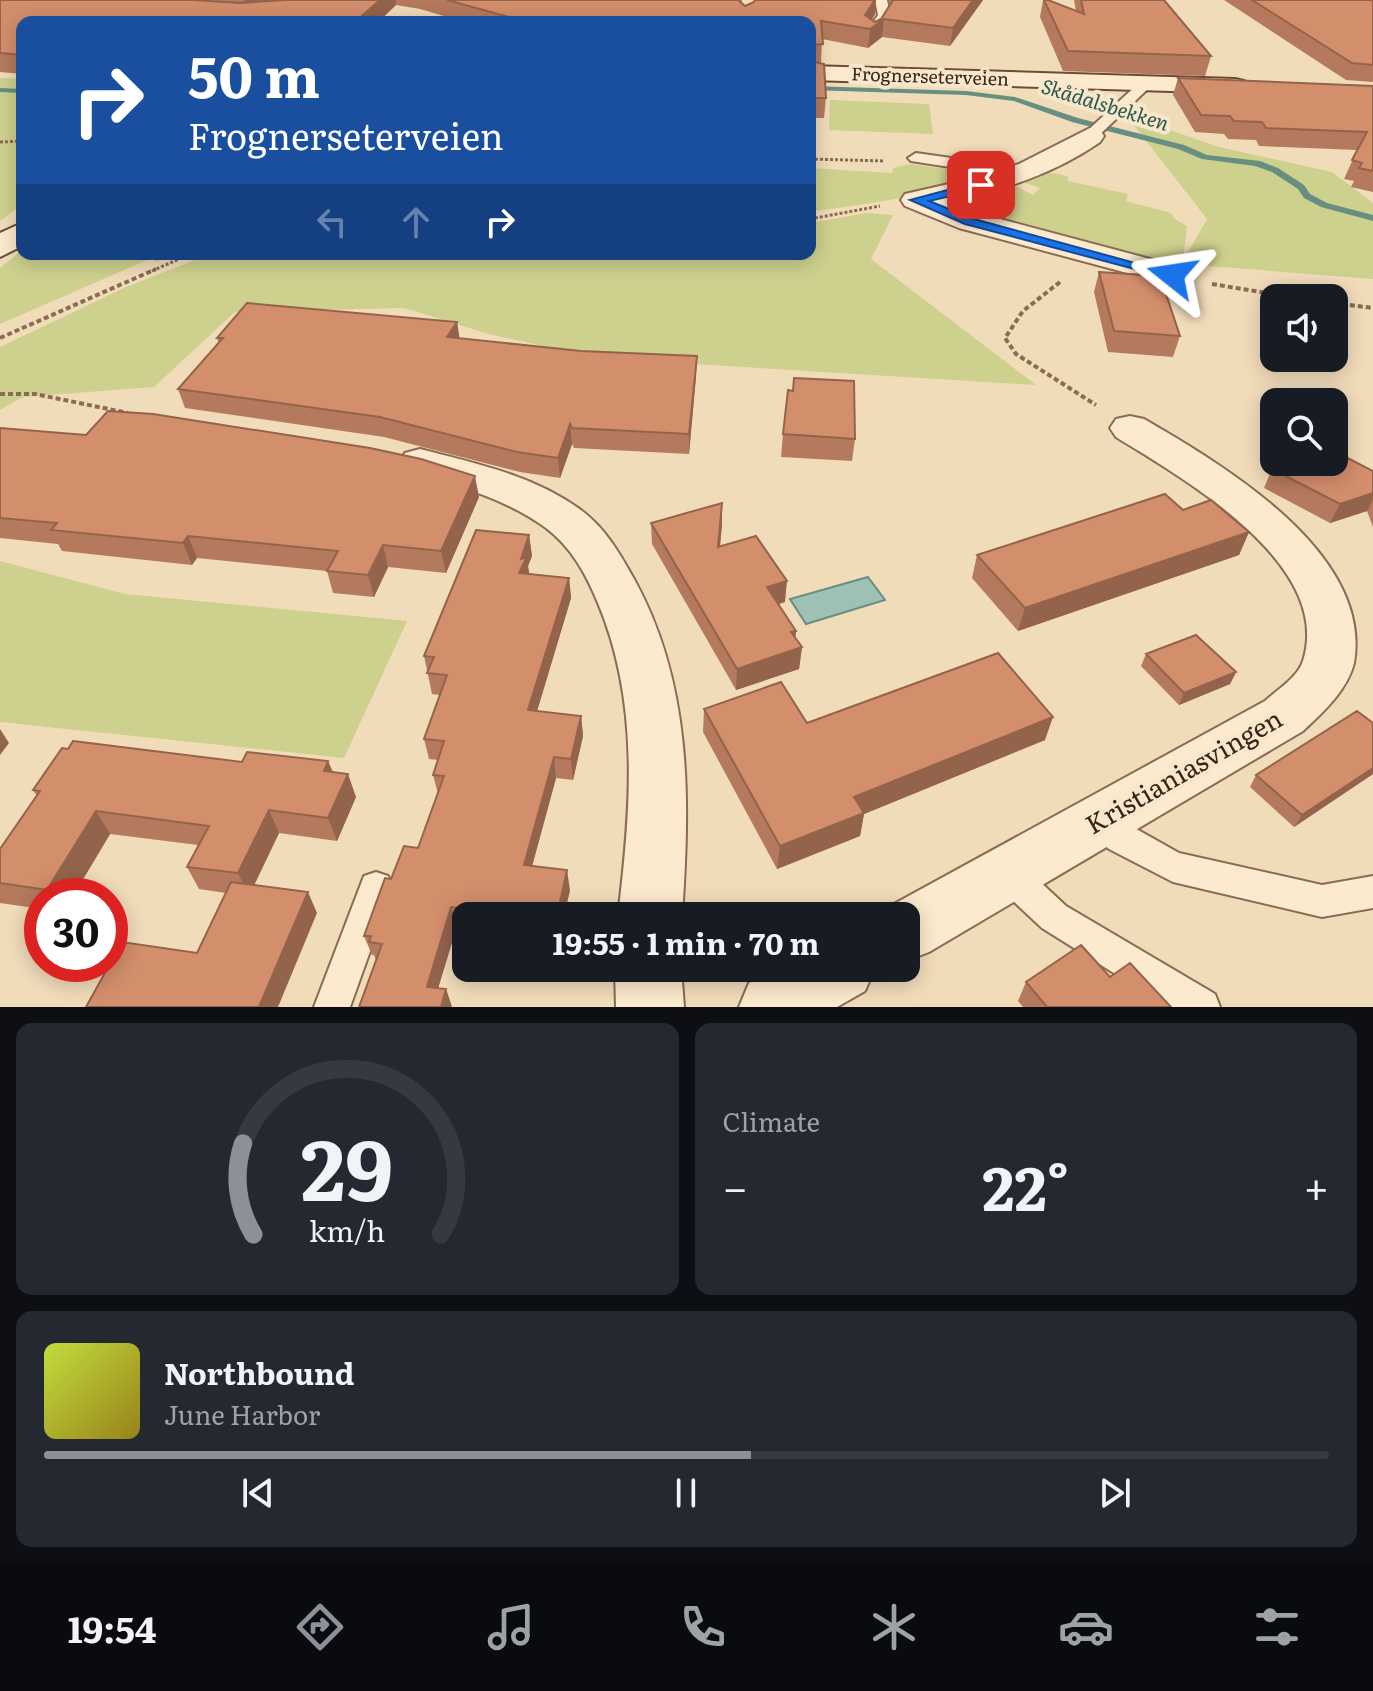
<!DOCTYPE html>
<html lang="en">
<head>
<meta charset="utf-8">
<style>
  body { margin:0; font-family:Literata,serif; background:#242831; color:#f1f3f6; height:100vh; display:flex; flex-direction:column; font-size:30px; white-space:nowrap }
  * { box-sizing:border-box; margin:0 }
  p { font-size:26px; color:#9ea1a6 }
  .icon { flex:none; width:44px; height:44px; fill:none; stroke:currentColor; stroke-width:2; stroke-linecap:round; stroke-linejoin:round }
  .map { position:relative; height:1007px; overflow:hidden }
  .side { display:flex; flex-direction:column; gap:16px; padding:16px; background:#0d0f14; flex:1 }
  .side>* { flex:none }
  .banner { position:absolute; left:16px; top:16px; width:800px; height:244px; border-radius:16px; box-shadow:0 4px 20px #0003; background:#1a4fa0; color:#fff; overflow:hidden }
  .tools { position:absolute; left:1260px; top:284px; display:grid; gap:16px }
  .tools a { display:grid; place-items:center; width:88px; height:88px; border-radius:16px; background:#171b24; box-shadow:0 4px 20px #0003; font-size:40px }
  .speed { position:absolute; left:24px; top:878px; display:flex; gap:16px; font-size:40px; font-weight:700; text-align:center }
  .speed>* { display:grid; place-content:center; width:104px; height:104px; border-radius:50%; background:#171b24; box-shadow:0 4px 20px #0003; line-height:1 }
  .speed .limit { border:12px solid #d22; background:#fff; color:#111 }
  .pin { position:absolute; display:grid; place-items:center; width:68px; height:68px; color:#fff; margin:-34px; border-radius:16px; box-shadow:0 4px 12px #0006 }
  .me { position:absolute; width:88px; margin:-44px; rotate:285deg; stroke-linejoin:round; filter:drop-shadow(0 0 6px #0008) }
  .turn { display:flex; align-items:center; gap:28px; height:168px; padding:0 40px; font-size:36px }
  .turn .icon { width:104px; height:104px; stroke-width:2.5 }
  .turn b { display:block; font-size:56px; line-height:68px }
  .lanes { display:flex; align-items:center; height:76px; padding:0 40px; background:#0003; justify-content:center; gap:40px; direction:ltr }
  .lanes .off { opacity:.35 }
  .big { font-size:60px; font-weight:700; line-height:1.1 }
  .side .widget { flex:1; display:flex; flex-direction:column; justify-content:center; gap:12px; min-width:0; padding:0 28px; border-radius:16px; background:#242831 }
  .side .dial { align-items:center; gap:0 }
  .dial svg { height:208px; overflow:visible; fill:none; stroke:#363941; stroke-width:7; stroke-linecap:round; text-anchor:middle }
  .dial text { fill:#f1f3f6; stroke:none }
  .song { display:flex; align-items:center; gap:24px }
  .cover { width:96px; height:96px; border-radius:12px; background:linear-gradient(135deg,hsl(70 70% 55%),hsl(50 70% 35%)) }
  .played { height:8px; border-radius:4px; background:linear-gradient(90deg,#8c9099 55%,#363941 55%) }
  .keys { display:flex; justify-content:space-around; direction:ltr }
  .heat { display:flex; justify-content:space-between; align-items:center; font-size:44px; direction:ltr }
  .side .tiles { flex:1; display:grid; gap:16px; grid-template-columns:1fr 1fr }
  .widget:last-child { grid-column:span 2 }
  .trip { position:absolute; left:452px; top:902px; width:468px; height:80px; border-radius:16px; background:#171b24; box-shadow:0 4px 20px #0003; font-weight:700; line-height:80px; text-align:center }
  .dock { display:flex; height:128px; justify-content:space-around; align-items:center; background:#090b0e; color:#9ea1a6 }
  .dock .icon { width:56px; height:56px }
  .dock .selected { color:#8c9099 }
  .dock b { font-size:36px; color:#f1f3f6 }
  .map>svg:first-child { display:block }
  .green { fill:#ced08e }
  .water { fill:#9fc1b4; stroke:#668f81; stroke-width:2 }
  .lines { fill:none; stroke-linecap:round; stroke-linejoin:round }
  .stream { fill:#668f81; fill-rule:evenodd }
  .lane-casing { stroke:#8a6b53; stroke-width:4 }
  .street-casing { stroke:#8a6b53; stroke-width:4 }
  .secondary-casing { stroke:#6b4c37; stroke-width:4 }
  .path-far1 { stroke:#8a6b53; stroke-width:3; stroke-dasharray:3 2; stroke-linecap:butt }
  .path { stroke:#8a6b53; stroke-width:4; stroke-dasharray:5 3; stroke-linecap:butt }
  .lane { fill:#fceace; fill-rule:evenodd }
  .street { fill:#fceace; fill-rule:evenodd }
  .secondary { fill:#fceace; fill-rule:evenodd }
  .wall { fill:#b57a5d }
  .shaded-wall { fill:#94634c }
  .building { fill:#d38e6c; stroke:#94634c; stroke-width:2 }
  .route { fill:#1a73e8; stroke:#114b97; stroke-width:2 }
  .labels { text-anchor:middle; stroke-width:8; stroke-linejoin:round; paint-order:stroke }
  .far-street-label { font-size:18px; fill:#37251a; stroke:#f8e7ca }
  .far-water-label { font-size:20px; font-style:italic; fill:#275851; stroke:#f8e7ca }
  .near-street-label { font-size:26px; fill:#37251a; stroke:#f8e7ca }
</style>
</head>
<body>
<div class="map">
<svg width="1373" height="1007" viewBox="0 0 1373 1007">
  <rect width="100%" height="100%" fill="#f1dcba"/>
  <path class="green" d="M0 78 22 79V205L0 221Z
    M830 100 929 104 933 134 829 130Z
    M1126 115 1219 147 1332 172 1373 203V279L1182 264 1175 269 969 217 957 205 962 200 1012 184 1033 195 1040 188 1020 181C1037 176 1051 169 1068 177V181L1128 194 1126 201 1171 213 1176 220 1187 226 1183 261 1207 219Z
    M910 164 961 171 969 177C952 194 847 206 818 211L810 206V168L892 173 893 168Z
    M865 213 893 215 871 259 1036 385 597 358 489 334 404 308 235 312 154 387 23 397 0 410V347L124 288 210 254H810V223Z
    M22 250V254H147L152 258 179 254 156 262 152 258 0 324V268Z
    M0 561 125 594 407 621 344 758 0 722Z"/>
  <path class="water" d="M868 577 885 600 806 624 790 599Z"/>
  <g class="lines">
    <path class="stream" d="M810 86 966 91 1015 97 1078 118 1184 145 1207 155 1260 161 1278 168 1304 185 1310 194 1327 203 1373 215V221L1321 207 1304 198 1298 189 1272 172 1255 166 1202 159 1178 149 1072 122 1014 101 966 95 810 90Z
      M0 88 22 89V93L0 92Z"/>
    <defs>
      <path id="lane" d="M875 0H887L890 15 876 36 872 37 866 33 878 15Z
        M1141 81 1153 84 1095 139H1085V133Z
        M916 153 1021 168 1029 173 1021 178 911 161 908 158Z
        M1099 808 1179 853 1322 885 1373 876V908L1322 917 1173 882 1109 849 1088 832 1083 822 1088 812Z
        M1008 859 1020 863 1066 906 1215 994 1220 1007H1168L1042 928 996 885 991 874 996 863Z
        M376 872 388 876 393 887 350 1007H314L364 876Z"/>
      <path id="street" d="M1090 128 1100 130 1104 136 1100 142C1054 174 1003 190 949 202L981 214 1184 268 1189 275 1184 282 1172 285 959 228 905 206 901 200 905 194 975 178 1019 164Z
        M1130 416 1144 419C1223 465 1373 553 1354 663 1347 691 1322 713 1303 731L929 952 906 961V916H881L883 910 1265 701C1277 690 1298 677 1303 661 1334 564 1184 479 1116 437L1110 428 1116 419Z
        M420 449C474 463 532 475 578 508 604 526 619 552 634 579 692 684 690 799 682 916H618C631 810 640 703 598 603 586 574 572 548 546 528 505 498 454 484 405 471L399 462 405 453Z
        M615 968H681L684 1007H616Z
        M777 968H875L865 991 837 1007H739L749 983Z"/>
      <path id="secondary" d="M810 66 1235 79 1244 81 1247 86 1244 91 1235 93 810 80Z
        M22 223V246L0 257V233Z"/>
    </defs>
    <use href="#lane" class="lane-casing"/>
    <use href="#street" class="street-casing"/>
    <use href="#secondary" class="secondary-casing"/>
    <path class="path-far1" d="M0 142 22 141
      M810 159 885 161
      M810 219 880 206
      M152 271 190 254"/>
    <path class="path" d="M1060 282 1023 311 1005 338 1016 354 1096 405
      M1212 284 1297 298
      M1334 303 1373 308
      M0 338 156 269
      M0 394H35L128 413"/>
    <use href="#lane" class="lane"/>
    <use href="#street" class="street"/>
    <use href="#secondary" class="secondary"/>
  </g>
  <path class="wall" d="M0 0 244 3 204 0H742V3L745 6 875 14 872 20 875 22 881 19 890 4 889 0H983L950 46 882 37 868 48 822 39 821 63 826 98 824 118H810V22H464L420 9 396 5 378 22H22V74L0 72Z
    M1043 0H1048L1076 11 1074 0H1164L1211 56 1205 76 1063 71 1040 17Z
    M1224 0H1373V82L1346 80Z
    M1178 78 1373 86V192L1351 187 1354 181 1344 179 1357 150 1259 146 1256 140 1228 139 1224 134 1195 132 1173 95Z
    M1099 272 1180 336 1173 357 1108 352 1094 292Z
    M457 322 459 338 696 376 689 454 574 448 572 444 560 478 520 472 384 437 185 408 178 389 219 344 217 338Z
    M0 428 479 497 446 573 388 567 374 597 333 593 327 571 197 558 192 565 62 551 58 544 0 538Z
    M783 434 855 439 852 461 781 457Z
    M1272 469 1373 471V527L1367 511 1330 523 1264 488Z
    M1183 510 1249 532 1239 555 1018 631 972 578 977 555Z
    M651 523 722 524 720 546 785 602 779 604 796 631 795 638 802 647 799 669 736 690 652 544Z
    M529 535 532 556 528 566 529 574 569 578 571 598 537 711 581 716 583 736 573 780 556 778 532 866 570 890 564 916H466V927L457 926 438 988 446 989 452 1007H359L376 960 374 955H372L364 936 391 879 418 848 438 794 433 775 438 760 429 759 424 739 440 695 432 694 424 656Z
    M1146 654 1236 672 1230 684 1179 705 1141 666Z
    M704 709 807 723 1045 740 864 814 860 836 777 869 703 732Z
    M1373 723V774L1294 827 1250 787 1256 775Z
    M328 761 333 772 356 797 337 841 279 833 254 885 317 913 197 953 226 893 199 889 187 867 198 845 110 834 73 896H42V909L0 903V849L37 796 33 790 242 762Z
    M1110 977 1171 1007H1023L1018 1001 1026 982Z"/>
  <path class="shaded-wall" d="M244 0H284L245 3Z
    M380 0H396V5L378 22H355Z
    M875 0H876L875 14 866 28 865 15Z
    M973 0H983L950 46 953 28Z
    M884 19 882 37 868 48 870 29Z
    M457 322 460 341 447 337Z
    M697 356 696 376 689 454V434Z
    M570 424 572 444 560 478 558 458Z
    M475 476 479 497 446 573 441 551Z
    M1373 493V500L1367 511 1330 523 1340 504Z
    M722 503V524L718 568V547Z
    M1249 532 1239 555 1018 631 1025 608Z
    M529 535 532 556 528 566 530 578 519 573 521 559Z
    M188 536 197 558 192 565 183 543Z
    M383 545 388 567 374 597 368 575Z
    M569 578 571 598 531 731 528 710Z
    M787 581 785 602 766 608 767 587Z
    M796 631 794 650 802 647 799 669 736 690 737 669 791 632Z
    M1236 672 1230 684 1179 705 1184 693Z
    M581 716 583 736 573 780 571 759Z
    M1053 717 1045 740 864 814 860 836 777 869 780 846 854 797Z
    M0 729 9 743 0 755Z
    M554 757 556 778 527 885 524 865Z
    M328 761 337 784 324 771Z
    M1373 768V774L1294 827 1302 815Z
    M348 774 356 797 337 841 328 818Z
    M269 810 279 833 249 896 238 873Z
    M96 811 110 834 73 896H51L47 890Z
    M567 870 570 890 564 916H557Z
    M308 892 317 913 278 1007H259Z
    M451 907 457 926 433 1005 427 987Z
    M446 989 452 1007H441Z"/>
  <path class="building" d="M0 0H194L240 3 285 0H380L355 22H22V55L0 53Z
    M447 0H738L745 6 754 2 755 0H875L865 15 875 22 881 19 893 0H973L953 28 884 19 870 29 821 21 823 44 810 45V22H527Z
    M1044 0H1048L1084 14 1081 0H1164L1211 56 1068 51Z
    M1252 0H1373V65L1352 63Z
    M810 61 824 64 826 98H810Z
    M1178 78 1373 86V171L1359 168 1362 163 1352 160 1367 132 1266 128 1262 122 1234 121 1230 116 1201 115Z
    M1099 272 1160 276 1180 336 1114 331Z
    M247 303 457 322 447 337 581 351 697 356 689 434 572 428 570 424 558 458 517 452 380 417 178 389 223 338H217Z
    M794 378 854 381 855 439 783 434 788 390 793 391Z
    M108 411 153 414 370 448 421 459 475 476 441 551 383 545 368 575 327 571 338 551 188 536 183 543 51 530 57 523 0 518V428L86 435Z
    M1334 451 1373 471V493L1340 504 1272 469 1282 462H1334Z
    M1165 494 1183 510 1211 500 1249 532 1025 608 977 555Z
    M722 503 718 547 756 536 787 581 767 587 796 631 791 632 802 647 737 669 651 523Z
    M476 530 529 535 521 559 527 557 519 573 569 578 528 710 581 716 571 759 554 757 524 865 567 870 557 916H523L451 907 427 987 446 989 441 1007H359L382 944 369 942 371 936H364L385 878 391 879 404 846 418 848 444 776 433 775 444 741 424 739 447 675 427 673 434 657 424 656Z
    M1196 635 1236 672 1184 693 1146 654Z
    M998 653 1053 717 854 797 864 813 780 846 704 709 781 682 807 723Z
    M1357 711 1373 723V768L1302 815 1256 775Z
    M73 741 242 762 247 752 328 761 324 771 348 774 328 818 269 810 238 873 187 867 209 826 96 811 47 890 0 883V849L40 791 33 790 62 748 68 749Z
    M231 882 308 892 259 1007H86L122 942 197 953Z
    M1081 945 1110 977 1130 963 1171 1007H1047L1026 982Z"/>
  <path class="route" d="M981 181 985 182V188L929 201 974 219 1179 275 1172 279 965 224 910 200Z"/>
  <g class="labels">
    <g class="far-street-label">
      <text transform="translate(930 77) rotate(2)" y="6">Frognerseterveien</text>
    </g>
    <g class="far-water-label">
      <text transform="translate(1105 105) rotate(17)" y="7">Skådalsbekken</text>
    </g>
    <g class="near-street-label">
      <text transform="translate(1184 772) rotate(-30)" y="9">Kristianiasvingen</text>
    </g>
  </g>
</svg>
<div class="tools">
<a><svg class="icon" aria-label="sound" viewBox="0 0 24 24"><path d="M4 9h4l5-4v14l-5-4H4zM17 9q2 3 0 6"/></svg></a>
<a><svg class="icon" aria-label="search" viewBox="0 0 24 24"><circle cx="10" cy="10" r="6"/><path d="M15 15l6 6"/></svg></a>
</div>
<div class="speed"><div class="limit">30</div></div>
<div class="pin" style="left:981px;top:185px;background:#d93025"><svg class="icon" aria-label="arrive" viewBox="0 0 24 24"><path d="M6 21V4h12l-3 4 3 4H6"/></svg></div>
<svg class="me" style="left:1172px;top:275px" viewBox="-20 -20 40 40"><path d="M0-17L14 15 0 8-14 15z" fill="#1a73e8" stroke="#fff" stroke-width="4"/></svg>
<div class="trip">19:55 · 1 min · 70 m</div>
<div class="banner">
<div class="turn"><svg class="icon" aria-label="right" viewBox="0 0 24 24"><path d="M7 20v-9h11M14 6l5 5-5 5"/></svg><div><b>50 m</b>Frognerseterveien</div></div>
<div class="lanes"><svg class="icon off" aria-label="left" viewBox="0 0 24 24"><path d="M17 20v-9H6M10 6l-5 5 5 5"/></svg><svg class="icon off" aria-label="ahead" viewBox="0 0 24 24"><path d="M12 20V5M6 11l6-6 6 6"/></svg><svg class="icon" aria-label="right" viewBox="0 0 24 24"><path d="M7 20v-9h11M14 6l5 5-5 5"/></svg></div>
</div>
</div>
<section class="side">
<div class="tiles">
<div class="widget dial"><svg viewBox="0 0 100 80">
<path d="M14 69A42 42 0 1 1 86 69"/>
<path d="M14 69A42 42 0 0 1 10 34" stroke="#8c9099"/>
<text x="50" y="56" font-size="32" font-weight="700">29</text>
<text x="50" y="72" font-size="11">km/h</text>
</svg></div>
<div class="widget"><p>Climate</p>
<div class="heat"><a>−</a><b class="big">22°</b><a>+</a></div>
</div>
<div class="widget">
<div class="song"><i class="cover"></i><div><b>Northbound</b><p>June Harbor</p></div></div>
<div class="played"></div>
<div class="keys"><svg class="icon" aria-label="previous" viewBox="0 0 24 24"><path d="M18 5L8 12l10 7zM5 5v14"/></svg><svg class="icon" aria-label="pause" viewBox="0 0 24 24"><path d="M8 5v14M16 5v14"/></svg><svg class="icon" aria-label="next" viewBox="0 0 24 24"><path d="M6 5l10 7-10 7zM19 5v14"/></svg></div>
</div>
</div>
</section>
<nav class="dock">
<b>19:54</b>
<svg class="icon selected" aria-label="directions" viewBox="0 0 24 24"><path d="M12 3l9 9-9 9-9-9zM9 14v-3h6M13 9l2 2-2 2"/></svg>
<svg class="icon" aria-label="music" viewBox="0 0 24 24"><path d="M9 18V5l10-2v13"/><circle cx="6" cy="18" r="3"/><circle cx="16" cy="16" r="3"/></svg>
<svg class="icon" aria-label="phone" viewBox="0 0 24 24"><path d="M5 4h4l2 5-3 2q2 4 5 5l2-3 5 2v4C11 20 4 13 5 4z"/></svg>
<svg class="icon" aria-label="climate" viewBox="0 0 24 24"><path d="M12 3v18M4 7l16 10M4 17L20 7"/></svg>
<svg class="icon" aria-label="car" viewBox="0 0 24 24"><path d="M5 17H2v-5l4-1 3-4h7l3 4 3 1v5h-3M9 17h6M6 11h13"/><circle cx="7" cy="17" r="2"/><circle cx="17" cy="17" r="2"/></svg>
<svg class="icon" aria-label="filters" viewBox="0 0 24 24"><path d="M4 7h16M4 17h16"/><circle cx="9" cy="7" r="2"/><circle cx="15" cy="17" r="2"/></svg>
</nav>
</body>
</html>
